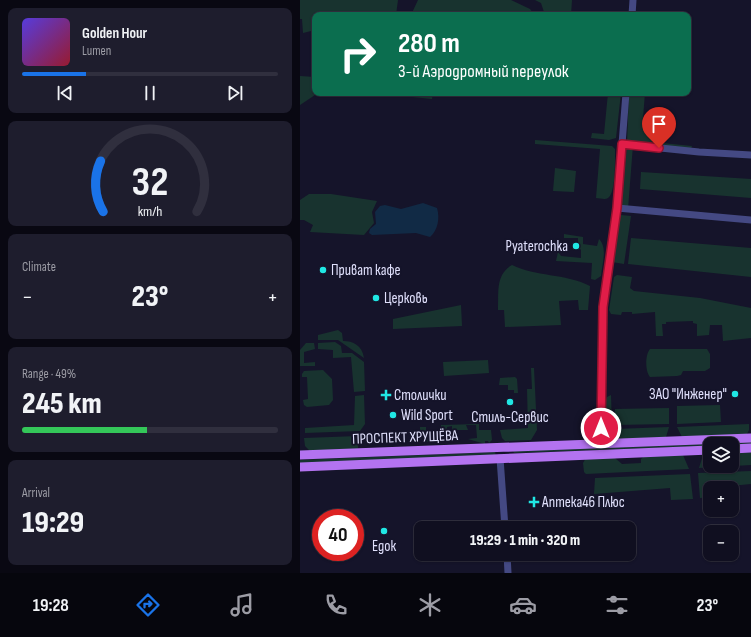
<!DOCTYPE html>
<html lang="en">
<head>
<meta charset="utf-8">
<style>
  body { margin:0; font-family:"Sofia Sans Condensed",sans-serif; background:#1e1d2d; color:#f1f3f6; height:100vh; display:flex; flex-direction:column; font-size:15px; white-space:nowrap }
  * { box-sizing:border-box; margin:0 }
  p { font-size:13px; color:#9c9ca5 }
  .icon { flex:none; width:22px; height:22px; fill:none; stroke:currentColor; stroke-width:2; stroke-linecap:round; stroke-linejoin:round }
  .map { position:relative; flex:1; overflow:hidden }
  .sheet { display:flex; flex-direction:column; gap:8px; padding:8px; background:#090812; width:300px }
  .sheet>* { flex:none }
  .banner { position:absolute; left:12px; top:12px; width:379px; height:84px; border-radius:8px; box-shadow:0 1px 3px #0004,0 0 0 1px #302f3e; background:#0b6e4f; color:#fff; overflow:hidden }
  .tools { position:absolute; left:403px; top:437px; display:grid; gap:8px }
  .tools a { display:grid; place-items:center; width:36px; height:36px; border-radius:8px; background:#100f20; box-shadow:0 1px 3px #0004,0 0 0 1px #302f3e; font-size:20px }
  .speed { position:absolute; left:12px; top:509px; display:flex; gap:8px; font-size:20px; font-weight:700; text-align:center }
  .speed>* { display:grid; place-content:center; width:52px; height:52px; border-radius:50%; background:#100f20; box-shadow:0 1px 3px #0004,0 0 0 1px #302f3e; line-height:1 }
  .speed .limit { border:6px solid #d22; background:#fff; color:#111 }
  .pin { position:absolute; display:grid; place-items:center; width:34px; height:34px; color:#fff; margin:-41px -17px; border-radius:50% 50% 50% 0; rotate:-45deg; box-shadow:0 0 4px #0007 }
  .pin .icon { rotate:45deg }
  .me { position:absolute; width:44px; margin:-22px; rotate:0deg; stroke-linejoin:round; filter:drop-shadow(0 0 3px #0008) }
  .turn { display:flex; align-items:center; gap:14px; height:84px; padding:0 20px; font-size:18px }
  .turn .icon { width:52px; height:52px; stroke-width:2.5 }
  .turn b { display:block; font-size:28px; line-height:34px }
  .big { font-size:30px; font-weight:800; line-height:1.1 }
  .sheet .card { flex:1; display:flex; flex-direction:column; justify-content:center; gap:6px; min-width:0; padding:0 14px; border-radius:8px; background:#1e1d2d }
  .sheet .dial { align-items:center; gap:0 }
  .dial svg { height:104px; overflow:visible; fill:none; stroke:#302f3e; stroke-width:7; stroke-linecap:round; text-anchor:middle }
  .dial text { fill:#f1f3f6; stroke:none }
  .song { display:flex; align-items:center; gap:12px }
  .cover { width:48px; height:48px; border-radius:6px; background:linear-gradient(135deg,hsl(250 70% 55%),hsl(350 70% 35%)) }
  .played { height:4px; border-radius:2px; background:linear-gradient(90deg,#1a73e8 25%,#302f3e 25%) }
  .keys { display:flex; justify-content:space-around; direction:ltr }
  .heat { display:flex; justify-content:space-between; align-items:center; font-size:22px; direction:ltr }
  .charge { height:6px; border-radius:3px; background:linear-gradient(90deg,#34c759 49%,#302f3e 0) }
  .trip { position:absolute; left:114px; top:521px; width:222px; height:40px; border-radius:8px; background:#100f20; box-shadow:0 1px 3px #0004,0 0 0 1px #302f3e; font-weight:800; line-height:40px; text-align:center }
  .tabs { display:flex; height:64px; justify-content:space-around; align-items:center; background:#06060d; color:#9c9ca5 }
  .tabs .icon { width:28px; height:28px }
  .tabs .on { color:#1a73e8 }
  .tabs b { font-size:18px; color:#f1f3f6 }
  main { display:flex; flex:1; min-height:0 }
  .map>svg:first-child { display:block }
  .green { fill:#18332f }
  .water { fill:#112a45 }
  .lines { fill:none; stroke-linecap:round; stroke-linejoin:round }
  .minor { stroke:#444983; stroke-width:7 }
  .major { stroke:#b373f0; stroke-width:9 }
  .route-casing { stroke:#92132f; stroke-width:10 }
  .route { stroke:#e11d48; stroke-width:7 }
  .poi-dot { fill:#20e7e4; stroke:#15142a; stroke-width:1.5 }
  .labels { text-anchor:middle; stroke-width:4; stroke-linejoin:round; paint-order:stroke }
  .poi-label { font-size:15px; fill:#e0e0fc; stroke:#15142a; text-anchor:start }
  .street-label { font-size:15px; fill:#e0e0fc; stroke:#15142a }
</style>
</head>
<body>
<main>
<section class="sheet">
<div class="card">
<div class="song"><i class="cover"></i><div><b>Golden Hour</b><p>Lumen</p></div></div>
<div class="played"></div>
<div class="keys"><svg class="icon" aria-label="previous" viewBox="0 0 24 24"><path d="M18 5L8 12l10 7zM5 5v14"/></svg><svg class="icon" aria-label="pause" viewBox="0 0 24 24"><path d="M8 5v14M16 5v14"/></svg><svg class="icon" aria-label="next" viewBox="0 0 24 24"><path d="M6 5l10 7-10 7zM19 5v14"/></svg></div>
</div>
<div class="card dial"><svg viewBox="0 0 100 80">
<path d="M14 69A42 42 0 1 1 86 69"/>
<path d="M14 69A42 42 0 0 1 12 30" stroke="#1a73e8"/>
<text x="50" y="56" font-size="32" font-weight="700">32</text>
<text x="50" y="72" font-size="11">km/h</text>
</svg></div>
<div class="card"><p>Climate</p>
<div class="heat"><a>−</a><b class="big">23°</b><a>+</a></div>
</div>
<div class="card"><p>Range · 49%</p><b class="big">245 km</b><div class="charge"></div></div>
<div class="card"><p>Arrival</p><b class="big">19:29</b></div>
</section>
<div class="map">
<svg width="451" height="573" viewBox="0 0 451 573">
  <rect width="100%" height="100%" fill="#15142a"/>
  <path class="green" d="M0 0H98L96 15H15V30L3 33 2 19H0Z
    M118 0H211L230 9 233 13V15H111Z
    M235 0H272L271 15H245L241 3Z
    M0 76 15 77V93H18L0 105Z
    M72 93H133L132 99Z
    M308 93H321L316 138 309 140 291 138 292 133 304 134Z
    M329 93H345L343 118 353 119 352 142 392 146 391 149 327 142Z
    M235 140 312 146 315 149C315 159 316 193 308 198 305 200 300 198 296 198L300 149 235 144Z
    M327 145H333L328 209 321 208Z
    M255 168 276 171 274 192 253 191Z
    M341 172 451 179V198L340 189Z
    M9 194H31L77 201 72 212 74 223 64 235 10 232 13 225 4 220H0V200Z
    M321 215 331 216 324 264 312 262 318 219Z
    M264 234 283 237V244L297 246 299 239C308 248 302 264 301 276L295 280 291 279 292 263 256 261 258 252 261 256 281 258V250L278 246V238H264Z
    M331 238 451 248V277L328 264Z
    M212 265C236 277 264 273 290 286L288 310H279L278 300 259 301 261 325 205 327 204 310H198C199 293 195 275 212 265Z
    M317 275 332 277 330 288 334 291 400 298 451 308V338L423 341 422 325H410L409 335 397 336V324L393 323V321L366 322V324H362L363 336H356L355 312 332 314V312H322L321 315 311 314 309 310 314 277Z
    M161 305 162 326 93 329V319Z
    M38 330 42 333 43 341C53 341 62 345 64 358L38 340H18V335Z
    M35 342 41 346 42 353H52L64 362 65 391 54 392 51 357 33 358V350L18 349V343Z
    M6 343H14L15 349 4 352V363L15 362V366H0V350Z
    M350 349H407L410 354V368L405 371H383L381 375 377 376 350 377C345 371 345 355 350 349Z
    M188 360 189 373 144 376 143 362Z
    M231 368H234L237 430 231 440 205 441 202 438 200 430 228 428 227 389H232Z
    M23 370 32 379 33 400 29 405 7 407 4 405 3 400 8 399 7 377H2V374L4 371Z
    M215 377 217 379 218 393H214V390H208V385H199L200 378Z
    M64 395 65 424 60 431 5 433V428L54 425 55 396Z
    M311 395 312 426H306L305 402 307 397Z
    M420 405 421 422 377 424V406Z
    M369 408V424L315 425V409Z
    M179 424V430H191L192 440 189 443 188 441H185V444L168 439 177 438 176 425H166L168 430H152V426L147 427V441L124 442 122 433H120V427H126V432L141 431V425Z
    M449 424V430L447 434 382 437 377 427Z
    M369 427 366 437 315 439V429Z
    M58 436V449L10 451 5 446 4 438Z
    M451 441V444H410V446L214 453 213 451Z
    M195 452 196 456 0 464V460Z
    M451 452V465L399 468 403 455 410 454V466H432V453Z
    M383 455 389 469 286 474 284 472 283 463 286 458H315L322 464 341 463V459L344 456Z
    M451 471V484L410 488V497L400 498 398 473Z
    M390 474 393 499 371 500 370 488 294 494 295 478Z"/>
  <path class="water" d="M123 203 137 208C140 218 138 230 130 237L116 233 72 235 69 233 70 229 76 224 75 212 80 206 85 205 101 209Z"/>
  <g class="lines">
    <path class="minor" d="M332 15 333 0
      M322 144 399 152 451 155
      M317 208 451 220
      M301 443 303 307 317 208 326 93
      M200 458 205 528
      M207 554 208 573"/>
    <path class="major" d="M432 449 451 448
      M0 455 451 438
      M0 467 410 450"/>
  </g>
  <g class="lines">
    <defs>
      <path id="route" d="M301 428 303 307 317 208 322 144 359 148"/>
    </defs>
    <use href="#route" class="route-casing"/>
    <use href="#route" class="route"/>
  </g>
  <g class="poi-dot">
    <circle cx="276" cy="246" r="4"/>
    <circle cx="23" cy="270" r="4"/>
    <circle cx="76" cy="298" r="4"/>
    <circle cx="435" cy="394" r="4"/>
    <path d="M84 389h4v4h4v4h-4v4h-4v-4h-4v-4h4z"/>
    <circle cx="210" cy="402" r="4"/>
    <circle cx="93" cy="415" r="4"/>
    <path d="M232 496h4v4h4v4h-4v4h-4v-4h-4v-4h4z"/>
    <circle cx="84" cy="531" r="4"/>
  </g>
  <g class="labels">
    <g class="poi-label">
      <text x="268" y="251" text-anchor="end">Pyaterochka</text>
      <text x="31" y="275">Приват кафе</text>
      <text x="84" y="303">Церковь</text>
      <text x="427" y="399" text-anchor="end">ЗАО "Инженер"</text>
      <text x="94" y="400">Столички</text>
      <text x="101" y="420">Wild Sport</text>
      <text x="210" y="422" text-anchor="middle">Стиль-Сервис</text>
      <text x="242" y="507">Аптека46 Плюс</text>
      <text x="84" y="551" text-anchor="middle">Едок</text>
    </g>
    <g class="street-label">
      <text transform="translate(105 437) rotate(-2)" y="5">ПРОСПЕКТ ХРУЩЁВА</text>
    </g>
  </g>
</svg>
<div class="tools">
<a><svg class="icon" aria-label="layers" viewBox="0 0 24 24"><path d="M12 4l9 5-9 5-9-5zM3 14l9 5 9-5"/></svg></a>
<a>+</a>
<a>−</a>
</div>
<div class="speed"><div class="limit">40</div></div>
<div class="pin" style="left:359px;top:148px;background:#d93025"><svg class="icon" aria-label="arrive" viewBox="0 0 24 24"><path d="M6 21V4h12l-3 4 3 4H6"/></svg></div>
<svg class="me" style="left:301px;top:428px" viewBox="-20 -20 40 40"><circle r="17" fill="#e11d48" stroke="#fff" stroke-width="3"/><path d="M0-11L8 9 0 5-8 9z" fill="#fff"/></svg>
<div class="trip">19:29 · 1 min · 320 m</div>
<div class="banner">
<div class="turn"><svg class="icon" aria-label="right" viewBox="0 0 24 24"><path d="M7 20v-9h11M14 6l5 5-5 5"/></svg><div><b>280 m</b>3-й Аэродромный переулок</div></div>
</div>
</div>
</main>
<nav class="tabs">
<b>19:28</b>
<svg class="icon on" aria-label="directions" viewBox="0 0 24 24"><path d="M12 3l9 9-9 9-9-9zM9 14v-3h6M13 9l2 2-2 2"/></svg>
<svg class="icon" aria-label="music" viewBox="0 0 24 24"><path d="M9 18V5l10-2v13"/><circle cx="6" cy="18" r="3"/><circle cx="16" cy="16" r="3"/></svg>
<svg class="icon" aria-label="phone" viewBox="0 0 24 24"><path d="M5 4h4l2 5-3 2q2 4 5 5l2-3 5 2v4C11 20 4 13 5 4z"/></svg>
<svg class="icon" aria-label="climate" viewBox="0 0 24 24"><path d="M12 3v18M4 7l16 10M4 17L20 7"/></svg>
<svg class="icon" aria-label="car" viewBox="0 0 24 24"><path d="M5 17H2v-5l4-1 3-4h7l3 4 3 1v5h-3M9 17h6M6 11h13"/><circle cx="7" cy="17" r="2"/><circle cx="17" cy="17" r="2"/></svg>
<svg class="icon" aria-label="filters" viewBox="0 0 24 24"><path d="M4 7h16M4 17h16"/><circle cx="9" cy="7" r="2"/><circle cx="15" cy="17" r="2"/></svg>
<b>23°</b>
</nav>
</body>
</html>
